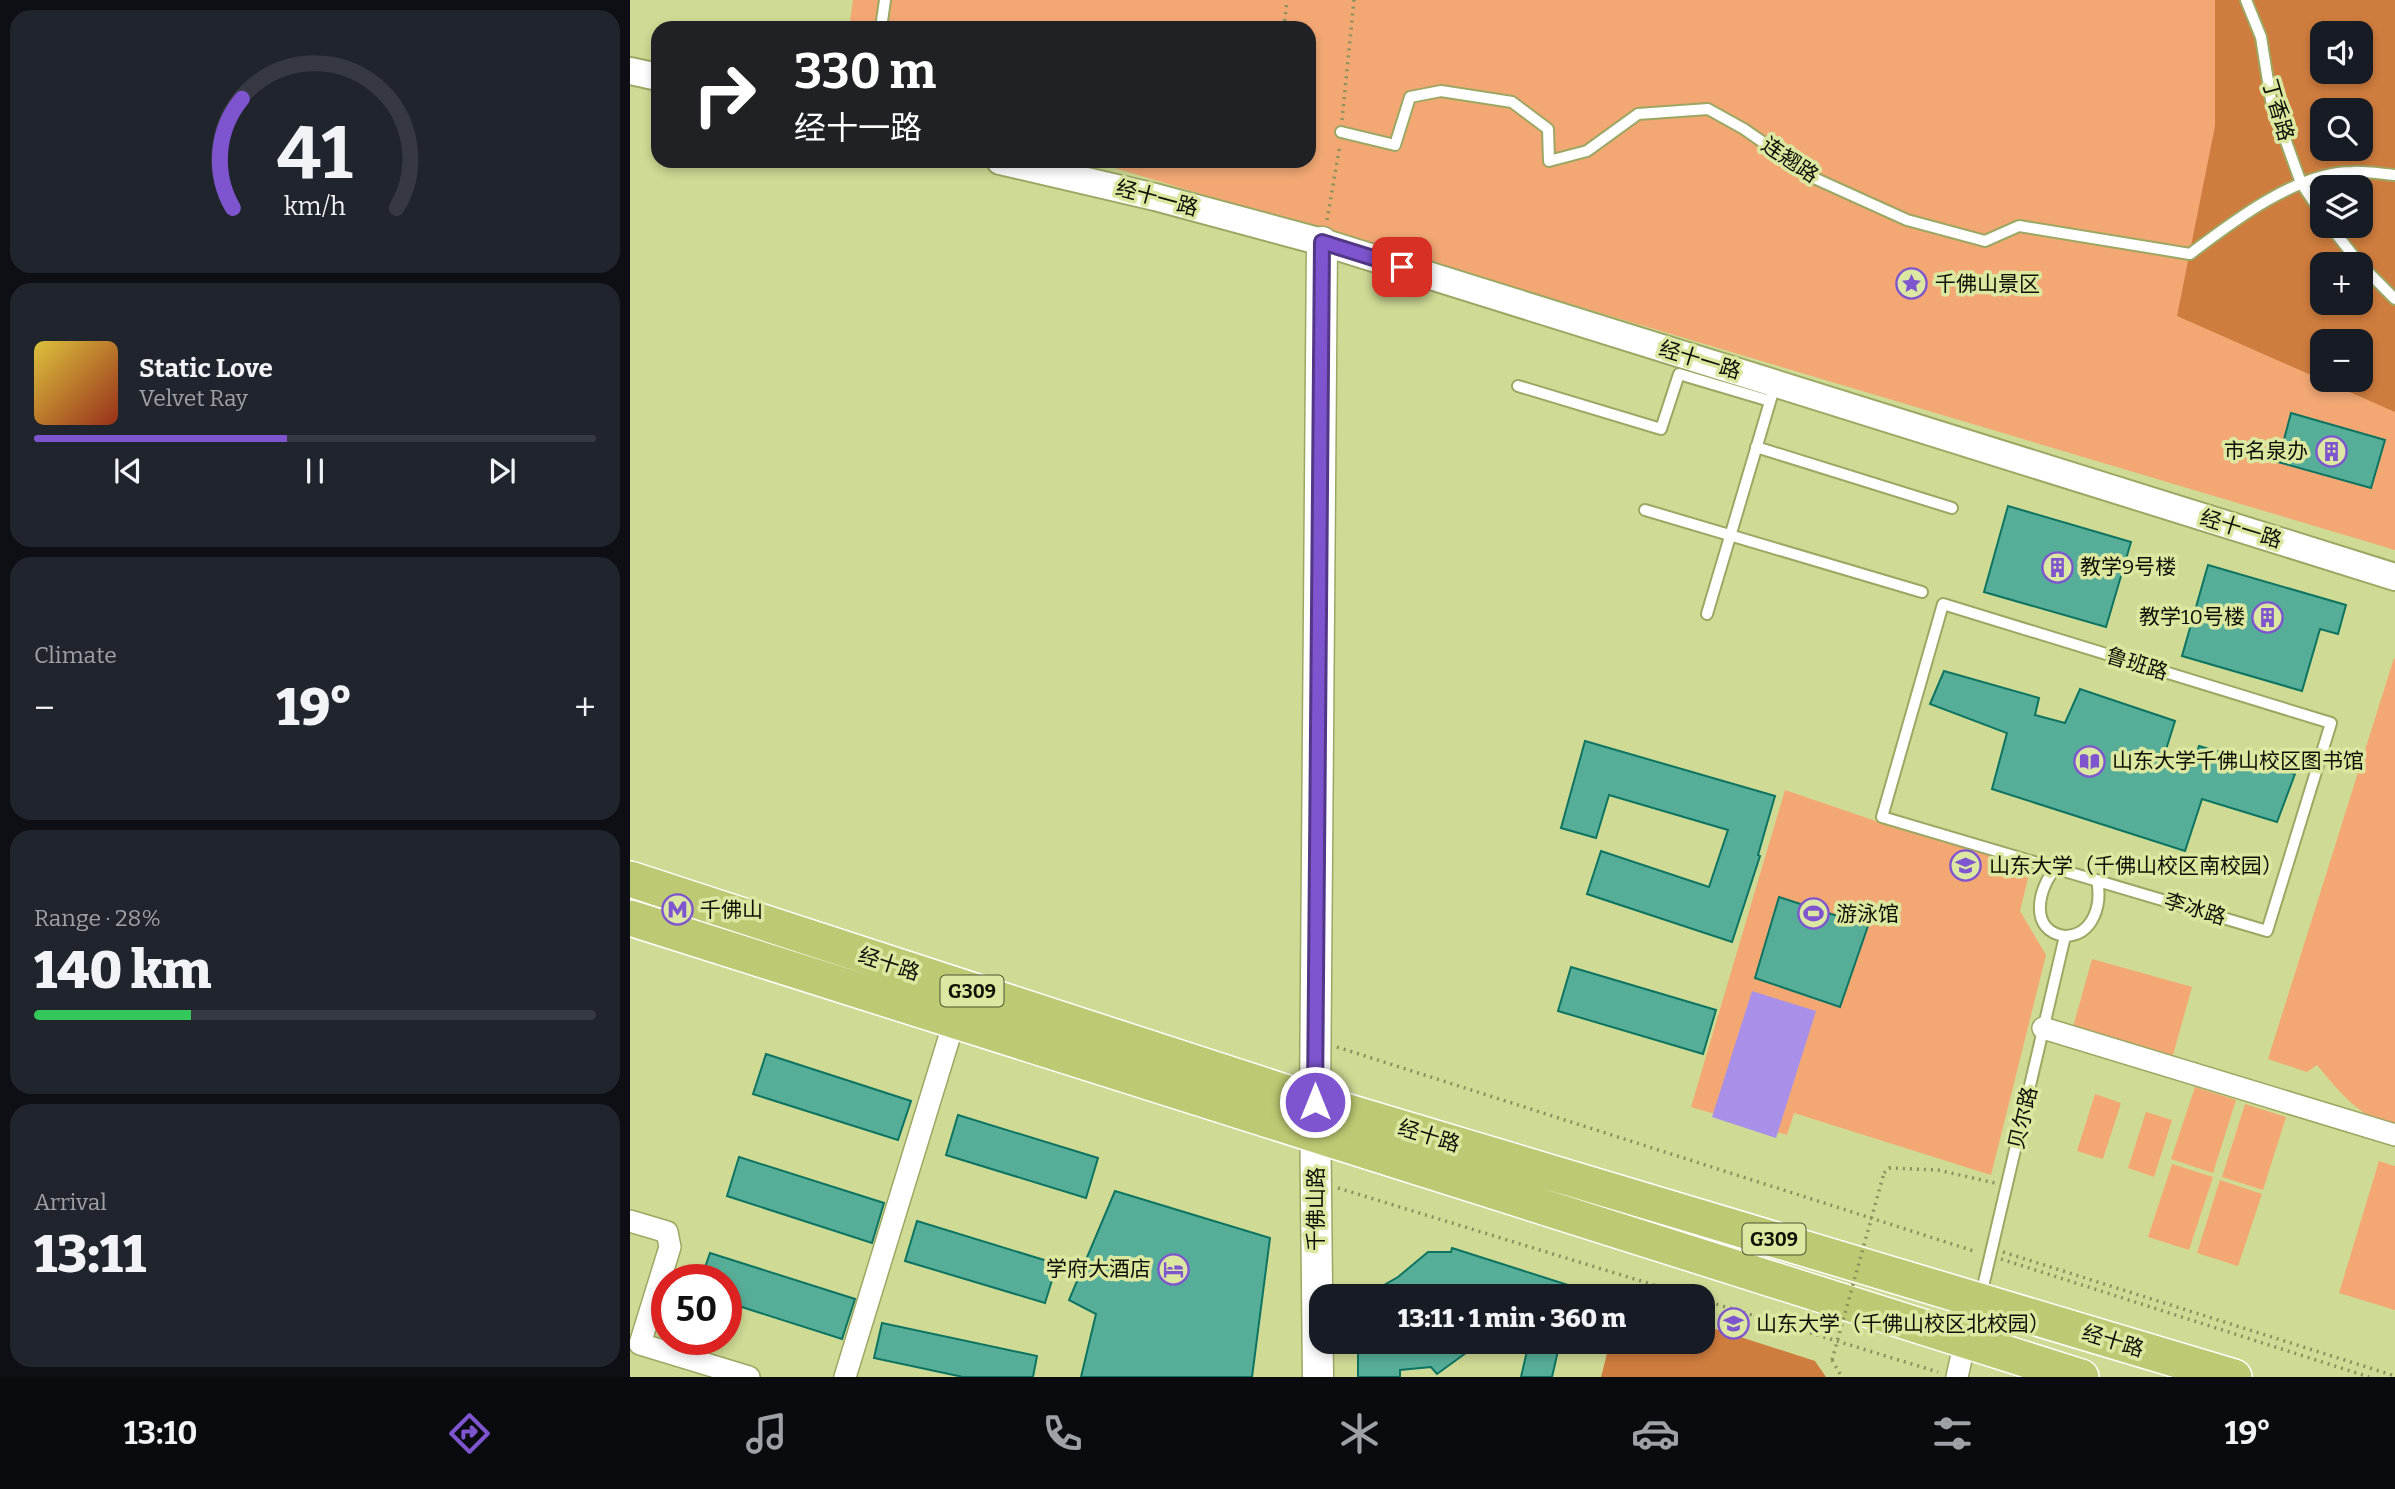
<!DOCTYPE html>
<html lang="en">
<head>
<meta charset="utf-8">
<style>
  body { margin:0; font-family:Bitter,"Noto Sans SC",serif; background:#20242c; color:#f1f3f6; height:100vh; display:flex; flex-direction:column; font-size:26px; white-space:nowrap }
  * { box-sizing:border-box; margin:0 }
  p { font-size:23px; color:#9ea1a6 }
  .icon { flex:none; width:38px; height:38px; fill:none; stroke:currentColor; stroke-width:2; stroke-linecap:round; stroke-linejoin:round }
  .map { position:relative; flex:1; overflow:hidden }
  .drawer { display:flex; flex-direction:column; gap:10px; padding:10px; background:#0d0f14; width:630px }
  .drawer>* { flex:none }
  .top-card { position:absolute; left:21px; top:21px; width:665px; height:147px; border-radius:21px; box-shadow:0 4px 10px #0003; background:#202124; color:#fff; overflow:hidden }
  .buttons { position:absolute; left:1680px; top:21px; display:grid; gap:14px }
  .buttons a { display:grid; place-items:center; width:63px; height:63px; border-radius:14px; background:#171b24; box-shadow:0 4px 10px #0003; font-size:35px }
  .speed { position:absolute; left:21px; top:1264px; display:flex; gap:14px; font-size:35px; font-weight:700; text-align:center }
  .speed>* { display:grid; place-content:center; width:91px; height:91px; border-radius:50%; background:#171b24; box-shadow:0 4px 10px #0003; line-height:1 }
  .speed .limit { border:10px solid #d22; background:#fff; color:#111 }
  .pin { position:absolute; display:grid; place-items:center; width:60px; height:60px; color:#fff; margin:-30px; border-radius:14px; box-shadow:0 4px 10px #0006 }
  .me { position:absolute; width:77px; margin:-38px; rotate:0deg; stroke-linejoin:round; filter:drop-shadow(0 0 5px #0008) }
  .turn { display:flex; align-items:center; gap:24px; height:147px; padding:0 28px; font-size:32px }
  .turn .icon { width:91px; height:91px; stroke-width:2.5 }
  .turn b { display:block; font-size:49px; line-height:60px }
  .big { font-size:52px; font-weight:800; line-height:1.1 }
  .drawer .widget { flex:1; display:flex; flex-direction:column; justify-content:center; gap:10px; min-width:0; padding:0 24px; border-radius:21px; background:#20242c }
  .drawer .dial { align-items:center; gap:0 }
  .dial svg { height:182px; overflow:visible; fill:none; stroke:#363941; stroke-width:7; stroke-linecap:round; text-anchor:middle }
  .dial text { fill:#f1f3f6; stroke:none }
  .song { display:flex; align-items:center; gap:21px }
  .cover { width:84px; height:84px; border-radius:10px; background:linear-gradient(135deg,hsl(50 70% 55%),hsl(10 70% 35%)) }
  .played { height:7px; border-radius:4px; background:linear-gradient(90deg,#7e55cf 45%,#363941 45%) }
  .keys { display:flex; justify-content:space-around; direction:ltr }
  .heat { display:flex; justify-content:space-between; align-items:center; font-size:38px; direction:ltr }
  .charge { height:10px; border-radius:5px; background:linear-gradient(90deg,#34c759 28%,#363941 0) }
  .trip { position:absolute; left:679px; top:1284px; width:406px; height:70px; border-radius:21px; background:#171b24; box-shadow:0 4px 10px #0003; font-weight:800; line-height:70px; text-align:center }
  .tab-bar { display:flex; height:112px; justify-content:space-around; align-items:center; background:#090b0e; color:#9ea1a6 }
  .tab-bar .icon { width:49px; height:49px }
  .tab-bar .active { color:#7e55cf }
  .tab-bar b { font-size:32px; color:#f1f3f6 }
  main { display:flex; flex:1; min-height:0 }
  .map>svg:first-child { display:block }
  .green { fill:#f3a874; fill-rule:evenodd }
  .forest { fill:#cf7d3e; fill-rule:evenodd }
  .water { fill:#a890e8 }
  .building { fill:#57ae98; stroke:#0d7461; stroke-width:2 }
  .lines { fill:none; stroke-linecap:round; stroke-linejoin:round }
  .service-casing { stroke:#9da764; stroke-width:14 }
  .minor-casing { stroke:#9da764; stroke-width:24 }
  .tertiary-casing { stroke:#9da764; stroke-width:30 }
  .secondary-casing { stroke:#9da764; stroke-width:33 }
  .trunk-casing { stroke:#fff; stroke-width:38 }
  .path { stroke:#89915f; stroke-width:3.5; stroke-dasharray:2 5; stroke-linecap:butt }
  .service { stroke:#fff; stroke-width:10 }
  .minor { stroke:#fff; stroke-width:21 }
  .tertiary { stroke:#fff; stroke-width:26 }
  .secondary { stroke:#fff; stroke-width:30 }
  .trunk { stroke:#beca73; stroke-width:35 }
  .path-bridge { stroke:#89915f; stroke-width:3.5; stroke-dasharray:2 5; stroke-linecap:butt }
  .route-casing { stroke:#523787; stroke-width:18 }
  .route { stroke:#7e55cf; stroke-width:12 }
  .labels { text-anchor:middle; stroke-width:7; stroke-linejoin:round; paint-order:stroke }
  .shield { fill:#dce7a2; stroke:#4c5131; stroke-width:2 }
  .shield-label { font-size:19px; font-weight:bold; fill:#0f1100 }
  .street-label { font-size:21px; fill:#0f1100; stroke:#dce7a2 }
  .poi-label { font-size:21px; fill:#0f1100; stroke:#dce7a2; text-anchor:start }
</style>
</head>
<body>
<main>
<section class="drawer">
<div class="widget dial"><svg viewBox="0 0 100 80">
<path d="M14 69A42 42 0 1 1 86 69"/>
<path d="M14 69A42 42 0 0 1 18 21" stroke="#7e55cf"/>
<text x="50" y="56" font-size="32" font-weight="700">41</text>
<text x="50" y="72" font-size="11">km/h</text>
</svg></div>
<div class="widget">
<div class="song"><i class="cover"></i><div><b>Static Love</b><p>Velvet Ray</p></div></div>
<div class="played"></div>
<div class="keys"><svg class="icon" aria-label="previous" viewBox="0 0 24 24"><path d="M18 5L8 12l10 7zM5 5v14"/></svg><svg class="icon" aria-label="pause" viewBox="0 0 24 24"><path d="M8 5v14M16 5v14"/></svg><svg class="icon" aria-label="next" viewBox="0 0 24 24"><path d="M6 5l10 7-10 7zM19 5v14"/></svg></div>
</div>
<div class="widget"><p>Climate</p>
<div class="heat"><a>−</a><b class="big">19°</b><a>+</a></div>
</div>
<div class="widget"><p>Range · 28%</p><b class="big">140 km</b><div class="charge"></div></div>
<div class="widget"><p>Arrival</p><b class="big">13:11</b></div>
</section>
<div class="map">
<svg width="1765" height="1377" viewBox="0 0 1765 1377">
  <rect width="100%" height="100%" fill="#cfda95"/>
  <path class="green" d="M223 0H1765V550L461 161H679V28H219ZM1692 33H1731V72H1692ZM1692 110H1731V149H1692ZM1692 187H1731V226H1692ZM1692 264H1731V303H1692ZM1692 341H1731V380H1692Z
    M1764 658 1765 659V1128C1729 1116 1711 1094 1687 1065L1677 1072 1638 1059Z
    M1155 790 1272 830 1401 866 1390 911 1416 955 1361 1175 1164 1113 1157 1135 1061 1107Z
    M1462 959 1562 987 1543 1055 1443 1027Z
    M1565 1087 1606 1100 1583 1173 1541 1159Z
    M1465 1094 1491 1103 1473 1159 1447 1151Z
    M1615 1104 1656 1117 1633 1190 1592 1177Z
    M1516 1112 1542 1120 1524 1177 1498 1168Z
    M1749 1161 1765 1166V1310L1709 1293Z
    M1542 1164 1583 1177 1559 1250 1518 1237Z
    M1590 1180 1632 1194 1608 1266 1567 1253Z"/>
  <path class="forest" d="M1585 0H1765V412L1547 316 1585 126ZM1692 33H1731V72H1692ZM1692 110H1731V149H1692ZM1692 187H1731V226H1692ZM1692 264H1731V303H1692ZM1692 341H1731V380H1692Z
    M1073 1325 1185 1361 1196 1377H971L980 1342H1073Z"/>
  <path class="water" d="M1122 991 1186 1011 1146 1138 1082 1117Z"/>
  <path class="building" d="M1661 413 1755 440 1741 488 1648 462Z
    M1378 506 1501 542 1476 627 1354 592Z
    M1578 565 1716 605 1708 634 1690 629 1672 691 1552 656Z
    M1314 671 1409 698 1405 715 1435 723 1450 689 1545 721 1534 756 1563 765 1569 746 1665 774 1647 822 1572 799 1555 851 1362 789 1377 733 1300 704Z
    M955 741 1145 796 1128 855 1130 856 1102 942 957 894 971 851 1079 887 1098 830 979 795 966 838 931 828Z
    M1149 897 1238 926 1210 1007 1125 978Z
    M941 967 1086 1010 1073 1054 928 1011Z
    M136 1054 281 1101 268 1140 123 1094Z
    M328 1115 468 1158 456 1198 316 1155Z
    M109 1157 254 1203 242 1243 97 1196Z
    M485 1191 640 1238 622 1377H451L466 1314 439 1300Z
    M287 1221 427 1264 415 1303 275 1261Z
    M822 1248 966 1294 965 1297H733L768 1277 798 1252H821Z
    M80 1253 225 1299 212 1339 96 1302V1279H71Z
    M252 1323 407 1356 403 1377H333L244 1358Z
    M728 1342H851L807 1374 801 1367 770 1370V1377H728Z
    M899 1342H930L922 1377H891Z"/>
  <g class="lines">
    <defs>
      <path id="service" d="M1616 0 1631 37 1641 100 1671 183 1692 214
        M251 28 255 0
        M711 132 765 145 780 97 811 91 882 102 918 129 919 161 957 151 1008 114 1078 109 1114 129 1184 178 1277 220 1355 241 1389 226 1560 254C1602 222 1667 172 1722 172 1736 171 1751 174 1765 175
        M1700 226 1730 264
        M1731 265 1765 299
        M888 386 1031 429 1049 374 1140 401
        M1126 447 1322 508
        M1015 510 1292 592
        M1313 604 1701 723 1637 931 1252 817Z
        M1077 614 1142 395
        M1435 936C1464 935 1472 904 1467 880
        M1351 1295 1435 936C1398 931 1408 887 1426 868"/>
      <path id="minor" d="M1413 1028 1765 1135
        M0 1221 37 1232 40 1247 10 1344 119 1377
        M215 1377 324 1022
        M1327 1377 1335 1341"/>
      <path id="tertiary" d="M0 71 28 77
        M370 161 525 197 692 242 1765 577"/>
      <path id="secondary" d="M688 1377 685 1102 692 242"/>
      <path id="trunk" d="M0 879 685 1102 1604 1377
        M0 918 1451 1377"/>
    </defs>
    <use href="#service" class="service-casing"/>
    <use href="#minor" class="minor-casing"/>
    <use href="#tertiary" class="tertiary-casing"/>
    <use href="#secondary" class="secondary-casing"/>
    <use href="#trunk" class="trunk-casing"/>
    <path class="path" d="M654 28 657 0
      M712 120 724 0
      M697 220 710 145
      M707 1047 1347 1252
      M1254 1173 1259 1168 1308 1170 1365 1183
      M708 1188 1063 1297
      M1373 1252 1765 1376
      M1371 1259 1739 1377
      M1073 1300 1308 1372
      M1202 1360 1212 1377"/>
    <use href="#service" class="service"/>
    <use href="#minor" class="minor"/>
    <use href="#tertiary" class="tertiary"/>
    <use href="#secondary" class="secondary"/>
    <use href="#trunk" class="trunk"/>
    <path class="path-bridge" d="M1202 1360 1254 1173"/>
  </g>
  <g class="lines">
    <defs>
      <path id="route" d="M685 1102 692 242 772 267"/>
    </defs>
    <use href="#route" class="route-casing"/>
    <use href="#route" class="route"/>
  </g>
  <defs>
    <symbol id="sight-ring" viewBox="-11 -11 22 22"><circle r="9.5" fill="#dce7a2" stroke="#7e55cf" stroke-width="1.5"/><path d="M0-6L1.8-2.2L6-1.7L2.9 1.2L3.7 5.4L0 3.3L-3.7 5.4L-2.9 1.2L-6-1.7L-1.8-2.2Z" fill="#7e55cf"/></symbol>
    <symbol id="building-ring" viewBox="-11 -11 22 22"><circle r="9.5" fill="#dce7a2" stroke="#7e55cf" stroke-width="1.5"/><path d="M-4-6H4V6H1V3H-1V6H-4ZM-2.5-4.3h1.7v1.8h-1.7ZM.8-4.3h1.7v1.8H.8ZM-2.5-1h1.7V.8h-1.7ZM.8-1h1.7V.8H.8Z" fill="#7e55cf"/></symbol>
    <symbol id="library-ring" viewBox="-11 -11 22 22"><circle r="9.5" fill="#dce7a2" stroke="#7e55cf" stroke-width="1.5"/><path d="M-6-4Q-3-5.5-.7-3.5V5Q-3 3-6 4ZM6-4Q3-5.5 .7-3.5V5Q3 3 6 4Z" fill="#7e55cf"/></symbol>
    <symbol id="university-ring" viewBox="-11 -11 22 22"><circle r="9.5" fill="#dce7a2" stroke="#7e55cf" stroke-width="1.5"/><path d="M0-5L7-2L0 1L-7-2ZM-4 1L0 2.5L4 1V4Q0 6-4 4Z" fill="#7e55cf"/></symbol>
    <symbol id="metro-ring" viewBox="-11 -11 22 22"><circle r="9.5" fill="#dce7a2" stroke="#7e55cf" stroke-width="1.5"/><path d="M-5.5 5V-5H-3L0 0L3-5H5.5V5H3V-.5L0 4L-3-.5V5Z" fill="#7e55cf"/></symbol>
    <symbol id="stadium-ring" viewBox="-11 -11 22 22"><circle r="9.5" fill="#dce7a2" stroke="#7e55cf" stroke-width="1.5"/><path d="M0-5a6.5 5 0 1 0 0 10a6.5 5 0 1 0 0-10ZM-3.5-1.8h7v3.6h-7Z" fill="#7e55cf"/></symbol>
    <symbol id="hotel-ring" viewBox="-11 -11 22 22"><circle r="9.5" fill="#dce7a2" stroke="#7e55cf" stroke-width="1.5"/><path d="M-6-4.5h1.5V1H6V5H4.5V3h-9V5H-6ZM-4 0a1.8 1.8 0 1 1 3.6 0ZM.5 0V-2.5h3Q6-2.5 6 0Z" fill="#7e55cf"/></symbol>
  </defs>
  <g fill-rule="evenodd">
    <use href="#sight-ring" x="1264" y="266" width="35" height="35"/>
    <use href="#building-ring" x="1684" y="434" width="35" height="35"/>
    <use href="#building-ring" x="1410" y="550" width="35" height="35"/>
    <use href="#building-ring" x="1620" y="600" width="35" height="35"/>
    <use href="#library-ring" x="1442" y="744" width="35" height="35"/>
    <use href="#university-ring" x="1318" y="848" width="35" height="35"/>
    <use href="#metro-ring" x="30" y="892" width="35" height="35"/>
    <use href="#stadium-ring" x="1166" y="896" width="35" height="35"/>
    <use href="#hotel-ring" x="526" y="1252" width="35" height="35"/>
    <use href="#university-ring" x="1086" y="1306" width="35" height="35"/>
  </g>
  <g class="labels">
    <g class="shield">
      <rect x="310.5" y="975.5" width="63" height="31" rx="5"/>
      <rect x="1112.5" y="1223.5" width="63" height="31" rx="5"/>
    </g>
    <g class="shield-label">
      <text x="342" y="998">G309</text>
      <text x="1144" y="1246">G309</text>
    </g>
    <g class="street-label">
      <text transform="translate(1648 110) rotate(74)" y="7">丁香路</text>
      <text transform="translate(1160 160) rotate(34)" y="7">连翘路</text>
      <text transform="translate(527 198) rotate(15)" y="7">经十一路</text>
      <text transform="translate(1070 360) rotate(17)" y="7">经十一路</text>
      <text transform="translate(1611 529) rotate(17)" y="7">经十一路</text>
      <text transform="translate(1507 664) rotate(17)" y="7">鲁班路</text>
      <text transform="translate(1565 909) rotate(17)" y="7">李冰路</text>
      <text transform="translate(259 964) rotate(18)" y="7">经十路</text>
      <text transform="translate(1393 1118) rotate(-77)" y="7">贝尔路</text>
      <text transform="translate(799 1136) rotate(17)" y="7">经十路</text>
      <text transform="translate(686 1209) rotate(-90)" y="7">千佛山路</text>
      <text transform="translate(1483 1341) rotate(17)" y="7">经十路</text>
    </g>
    <g class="poi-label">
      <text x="1305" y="291">千佛山景区</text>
      <text x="1678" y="458" text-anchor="end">市名泉办</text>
      <text x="1450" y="574">教学9号楼</text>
      <text x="1615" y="624" text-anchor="end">教学10号楼</text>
      <text x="1482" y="768">山东大学千佛山校区图书馆</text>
      <text x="1359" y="873">山东大学（千佛山校区南校园）</text>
      <text x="70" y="917">千佛山</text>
      <text x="1206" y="921">游泳馆</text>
      <text x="521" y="1276" text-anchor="end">学府大酒店</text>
      <text x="1126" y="1331">山东大学（千佛山校区北校园）</text>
    </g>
  </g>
</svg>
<div class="buttons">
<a><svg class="icon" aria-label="sound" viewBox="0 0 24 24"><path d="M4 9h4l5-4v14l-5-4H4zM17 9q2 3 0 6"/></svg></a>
<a><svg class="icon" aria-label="search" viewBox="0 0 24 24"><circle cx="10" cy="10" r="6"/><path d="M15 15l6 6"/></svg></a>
<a><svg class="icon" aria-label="layers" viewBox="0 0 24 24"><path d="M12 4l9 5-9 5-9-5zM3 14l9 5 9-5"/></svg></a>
<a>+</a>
<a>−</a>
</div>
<div class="speed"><div class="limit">50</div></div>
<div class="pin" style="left:772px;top:267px;background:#d93025"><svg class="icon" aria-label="arrive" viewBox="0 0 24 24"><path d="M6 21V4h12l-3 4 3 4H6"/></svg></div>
<svg class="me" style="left:685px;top:1102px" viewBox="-20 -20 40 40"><circle r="17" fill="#7e55cf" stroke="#fff" stroke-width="3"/><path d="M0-11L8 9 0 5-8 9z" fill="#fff"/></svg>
<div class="trip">13:11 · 1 min · 360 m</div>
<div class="top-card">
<div class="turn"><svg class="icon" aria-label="right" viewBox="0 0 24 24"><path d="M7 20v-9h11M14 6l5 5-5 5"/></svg><div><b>330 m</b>经十一路</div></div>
</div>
</div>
</main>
<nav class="tab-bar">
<b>13:10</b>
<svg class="icon active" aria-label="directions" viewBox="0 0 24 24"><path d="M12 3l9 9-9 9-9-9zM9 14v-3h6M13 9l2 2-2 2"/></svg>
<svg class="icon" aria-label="music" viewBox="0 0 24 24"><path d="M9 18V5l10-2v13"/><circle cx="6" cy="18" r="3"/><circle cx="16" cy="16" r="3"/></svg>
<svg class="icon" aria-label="phone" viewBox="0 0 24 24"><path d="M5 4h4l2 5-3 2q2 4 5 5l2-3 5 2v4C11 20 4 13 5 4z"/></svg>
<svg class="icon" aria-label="climate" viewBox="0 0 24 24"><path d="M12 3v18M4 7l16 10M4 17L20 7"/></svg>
<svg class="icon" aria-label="car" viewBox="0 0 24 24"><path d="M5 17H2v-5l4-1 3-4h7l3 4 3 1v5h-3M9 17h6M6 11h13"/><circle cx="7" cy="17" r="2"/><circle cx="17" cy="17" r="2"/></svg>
<svg class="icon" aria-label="filters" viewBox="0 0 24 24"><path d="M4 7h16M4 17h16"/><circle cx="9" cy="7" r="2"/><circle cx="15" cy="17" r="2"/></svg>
<b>19°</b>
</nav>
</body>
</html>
